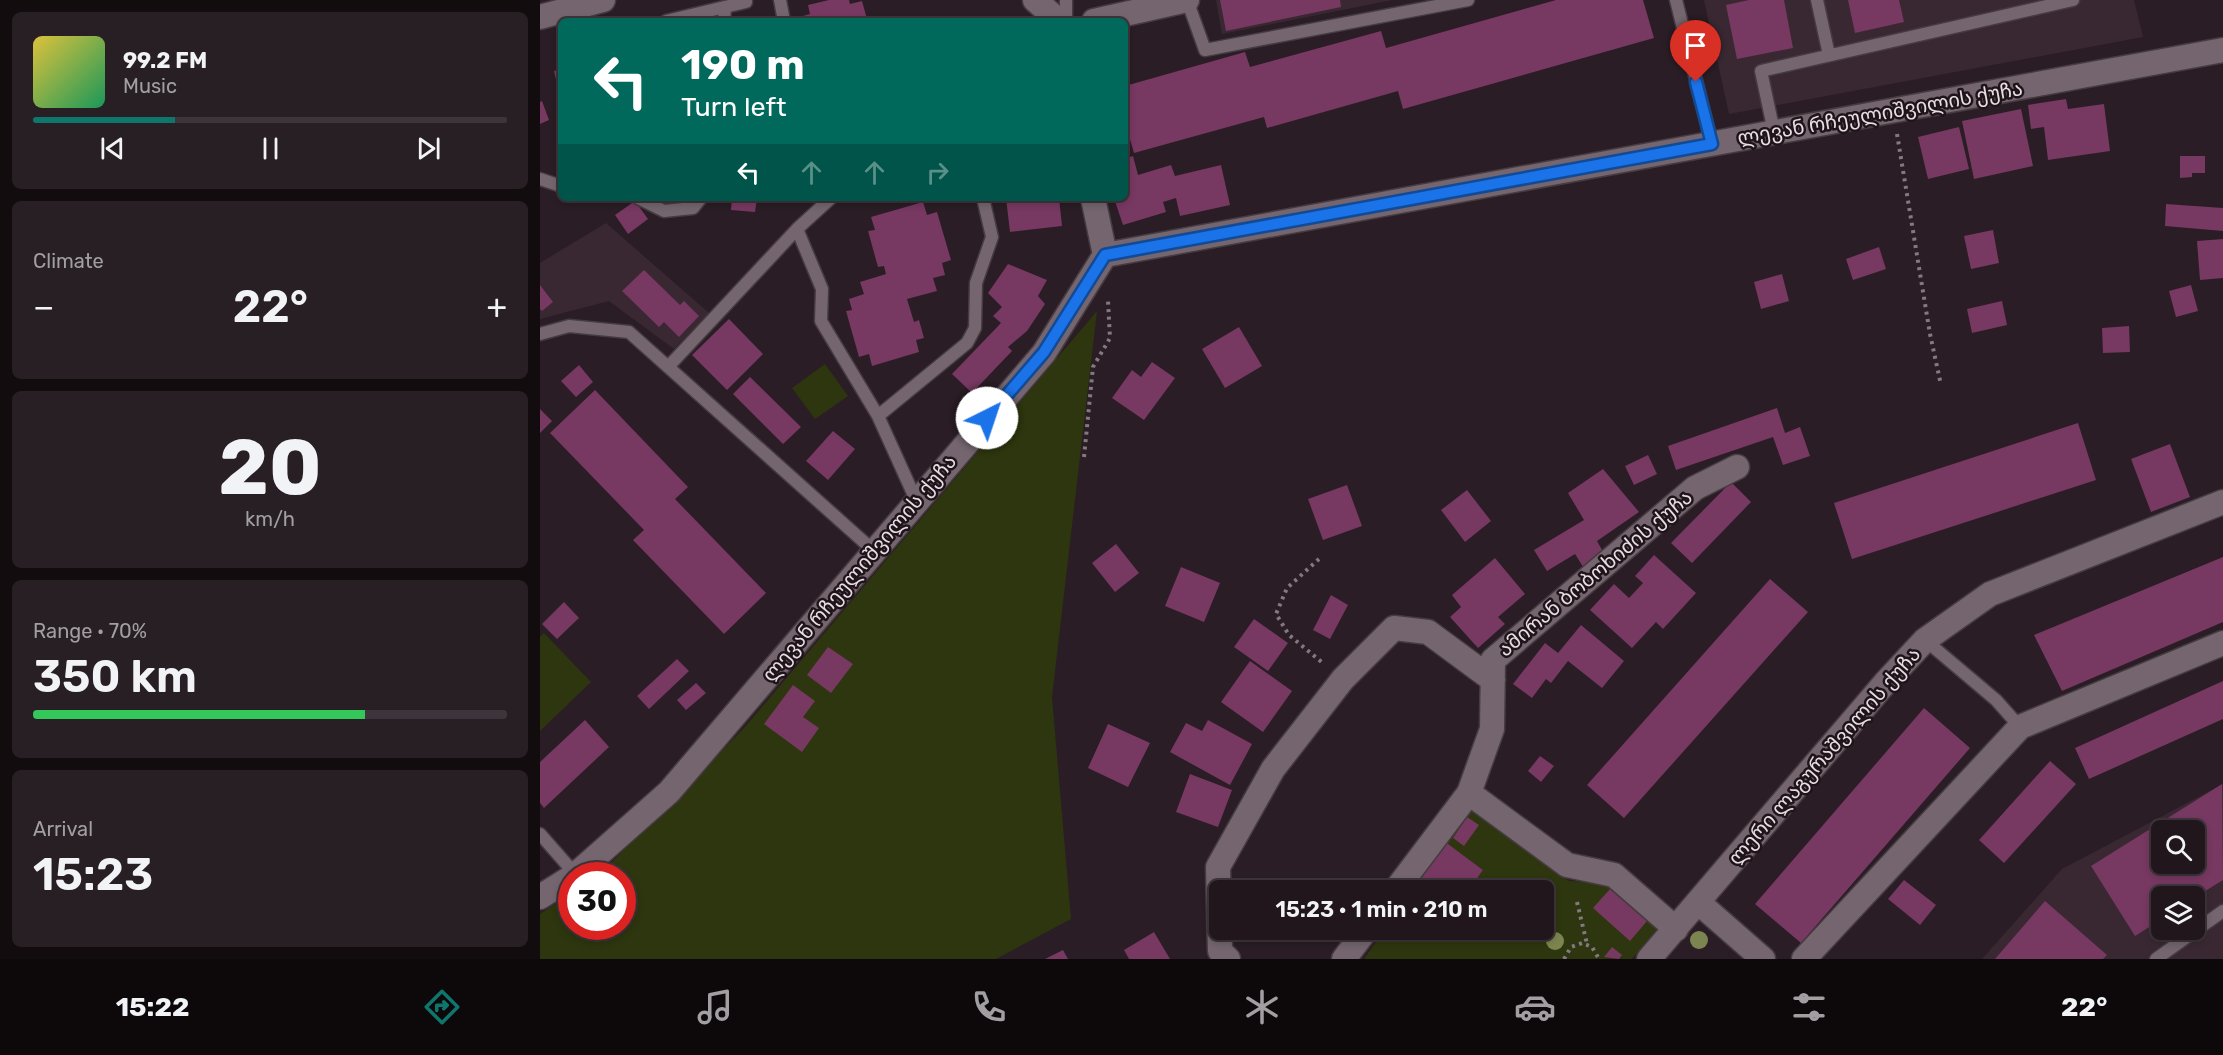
<!DOCTYPE html>
<html lang="en">
<head>
<meta charset="utf-8">
<style>
  body { margin:0; font-family:Rubik,"Noto Sans Georgian",sans-serif; background:#281f25; color:#f1f3f6; height:100vh; display:flex; flex-direction:column; font-size:22px; white-space:nowrap }
  * { box-sizing:border-box; margin:0 }
  p { font-size:20px; color:#a29fa3 }
  .icon { flex:none; width:33px; height:33px; fill:none; stroke:currentColor; stroke-width:2; stroke-linecap:round; stroke-linejoin:round }
  .map { position:relative; flex:1; overflow:hidden }
  .sheet { display:flex; flex-direction:column; gap:12px; padding:12px; background:#120c0f; width:540px }
  .sheet>* { flex:none }
  .hud { position:absolute; left:18px; top:18px; width:570px; height:183px; border-radius:9px; box-shadow:0 3px 9px #0003,0 0 0 2px #3d353b; background:#00695c; color:#fff; overflow:hidden }
  .fabs { position:absolute; left:1611px; top:820px; display:grid; gap:12px }
  .fabs a { display:grid; place-items:center; width:54px; height:54px; border-radius:9px; background:#20161c; box-shadow:0 3px 9px #0003,0 0 0 2px #3d353b; font-size:30px }
  .speed { position:absolute; left:18px; top:862px; display:flex; gap:12px; font-size:30px; font-weight:700; text-align:center }
  .speed>* { display:grid; place-content:center; width:78px; height:78px; border-radius:50%; background:#20161c; box-shadow:0 3px 9px #0003,0 0 0 2px #3d353b; line-height:1 }
  .speed .limit { border:9px solid #d22; background:#fff; color:#111 }
  .pin { position:absolute; display:grid; place-items:center; width:51px; height:51px; color:#fff; margin:-62px -26px; border-radius:50% 50% 50% 0; rotate:-45deg; box-shadow:0 0 6px #0007 }
  .pin .icon { rotate:45deg }
  .me { position:absolute; width:66px; margin:-33px; rotate:41deg; stroke-linejoin:round; filter:drop-shadow(0 0 4px #0008) }
  .turn { display:flex; align-items:center; gap:21px; height:126px; padding:0 24px; font-size:27px }
  .turn .icon { width:78px; height:78px; stroke-width:2.5 }
  .turn b { display:block; font-size:42px; line-height:51px }
  .lanes { display:flex; align-items:center; height:57px; padding:0 24px; background:#0003; justify-content:center; gap:30px; direction:ltr }
  .lanes .off { opacity:.35 }
  .big { font-size:45px; font-weight:600; line-height:1.1 }
  .sheet .tile { flex:1; display:flex; flex-direction:column; justify-content:center; gap:9px; min-width:0; padding:0 21px; border-radius:9px; background:#281f25 }
  .sheet .dial { align-items:center; gap:0 }
  .dial b { font-size:78px; line-height:1 }
  .song { display:flex; align-items:center; gap:18px }
  .cover { width:72px; height:72px; border-radius:9px; background:linear-gradient(135deg,hsl(50 70% 55%),hsl(150 70% 35%)) }
  .played { height:6px; border-radius:3px; background:linear-gradient(90deg,#0f766e 30%,#3d353b 30%) }
  .keys { display:flex; justify-content:space-around; direction:ltr }
  .heat { display:flex; justify-content:space-between; align-items:center; font-size:33px; direction:ltr }
  .charge { height:9px; border-radius:4px; background:linear-gradient(90deg,#34c759 70%,#3d353b 0) }
  .trip { position:absolute; left:669px; top:880px; width:345px; height:60px; border-radius:9px; background:#20161c; box-shadow:0 3px 9px #0003,0 0 0 2px #3d353b; font-weight:600; line-height:60px; text-align:center }
  .dock { display:flex; height:96px; justify-content:space-around; align-items:center; background:#0d090b; color:#a29fa3 }
  .dock .icon { width:42px; height:42px }
  .dock .selected { color:#0f766e }
  .dock b { font-size:27px; color:#f1f3f6 }
  main { display:flex; flex:1; min-height:0 }
  .map>svg:first-child { display:block }
  .built { fill:#392832; fill-rule:evenodd }
  .green { fill:#2d360e }
  .building { fill:#773861; fill-rule:evenodd }
  .lines { fill:none; stroke-linecap:round; stroke-linejoin:round }
  .lane-casing { stroke:#453b41; stroke-width:15 }
  .street-casing { stroke:#453b41; stroke-width:27 }
  .path { stroke:#84797f; stroke-width:4; stroke-dasharray:3 4.5; stroke-linecap:butt }
  .lane { stroke:#74656e; stroke-width:12 }
  .street { stroke:#74656e; stroke-width:24 }
  .tree { fill:#7c8550 }
  .route-casing { stroke:#114b97; stroke-width:15 }
  .route { stroke:#1a73e8; stroke-width:10 }
  .labels { text-anchor:middle; stroke-width:5; stroke-linejoin:round; paint-order:stroke }
  .street-label { font-size:20px; fill:#e7dee3; stroke:#20141b }
</style>
</head>
<body>
<main>
<section class="sheet">
<div class="tile">
<div class="song"><i class="cover"></i><div><b>99.2 FM</b><p>Music</p></div></div>
<div class="played"></div>
<div class="keys"><svg class="icon" aria-label="previous" viewBox="0 0 24 24"><path d="M18 5L8 12l10 7zM5 5v14"/></svg><svg class="icon" aria-label="pause" viewBox="0 0 24 24"><path d="M8 5v14M16 5v14"/></svg><svg class="icon" aria-label="next" viewBox="0 0 24 24"><path d="M6 5l10 7-10 7zM19 5v14"/></svg></div>
</div>
<div class="tile"><p>Climate</p>
<div class="heat"><a>−</a><b class="big">22°</b><a>+</a></div>
</div>
<div class="tile dial"><b>20</b><p>km/h</p></div>
<div class="tile"><p>Range · 70%</p><b class="big">350 km</b><div class="charge"></div></div>
<div class="tile"><p>Arrival</p><b class="big">15:23</b></div>
</section>
<div class="map">
<svg width="1683" height="959" viewBox="0 0 1683 959">
  <rect width="100%" height="100%" fill="#2a1d25"/>
  <path class="built" d="M676 0H852L682 34Z
    M1164 0H1594L1603 37 1189 114Z
    M66 223 169 313 134 349 69 301 0 319V263Z
    M1683 784V959H1442L1522 869ZM1622 831H1654V864H1622ZM1622 897H1654V930H1622Z"/>
  <path class="green" d="M557 311 512 697 531 919 456 959H0V914L31 893 32 927H82V876H58L204 728Z
    M285 364 308 396 275 419 252 388Z
    M4 633 51 682 0 731V637Z
    M932 809 1029 881 1066 882 1115 921 1117 929 1092 959H824L844 930H1004V891H903L912 879 928 890 943 870 905 842 925 810Z"/>
  <path class="building" d="M289 0H309L310 4 322 1 327 19 339 16 340 21H257L256 18 270 14 268 5Z
    M680 0H800L801 7 686 31Z
    M1016 0H1103L1114 38 863 109 858 91 727 128 724 117 594 153 585 122V86L705 52 710 67 841 31 846 48Z
    M1209 0H1244L1253 48 1197 59 1186 5Z
    M1308 0H1359L1364 22 1315 33Z
    M21 69V97H20L14 71Z
    M1526 99 1528 109 1564 104 1570 151 1508 160 1504 127 1491 129 1488 105Z
    M2 101 9 120 0 124V102Z
    M1481 109 1493 166 1434 179 1422 121Z
    M1419 127 1429 169 1388 179 1378 137Z
    M593 156 598 175 631 165 635 176 681 165 690 205 640 216 636 198 623 202 626 212 583 225 574 198H585V159Z
    M1640 156H1665V173H1652V177L1640 178Z
    M192 198H217L215 212 191 210Z
    M466 198H519L522 226 470 232Z
    M95 201 108 219 88 234 75 215Z
    M383 202 387 215 397 212 411 260 402 263 405 275 393 278 397 291 367 299 374 322 379 320 384 338 376 340 379 352 332 366 329 354 319 357 306 311 312 310 309 299 324 294 320 282 346 274 344 266 338 267 328 231 335 230 331 217Z
    M1626 204 1683 208V231L1625 226Z
    M1453 230 1459 263 1431 269 1424 236Z
    M1683 239V278L1660 280 1657 241Z
    M1339 247 1346 269 1313 280 1306 259Z
    M468 264 507 280 498 296 505 304 487 331 468 347 472 351 432 393 412 374 461 323 453 316 462 307 448 293Z
    M104 270 140 305 144 301 159 316 139 337 124 322 119 327 82 291Z
    M1242 274 1249 301 1221 309 1214 282Z
    M0 285 13 302 2 311 0 309Z
    M1651 285 1658 311 1636 317 1629 291Z
    M1462 301 1467 325 1432 333 1427 309Z
    M189 319 223 354 187 390 152 355Z
    M1589 326 1590 352 1563 353 1562 328Z
    M699 327 722 366 685 388 662 349Z
    M612 362 635 378 604 420 572 398 592 370 601 377Z
    M39 365 53 382 36 397 21 381Z
    M210 377 261 427 243 444 193 394Z
    M55 390 148 487 135 499 226 593 184 634 93 540 104 530 10 433Z
    M1237 408 1245 433 1260 427 1270 456 1243 465 1233 437 1136 470 1128 446Z
    M0 409 12 421 0 433Z
    M1538 423 1556 480 1312 559 1294 503Z
    M293 431 315 449 288 480 266 461Z
    M1630 444 1650 497 1611 512 1591 459Z
    M1108 455 1117 474 1094 485 1085 466Z
    M1063 469 1099 512 1057 541 1066 557 1045 570 1035 554 1007 571 994 550 1044 520 1028 493Z
    M1191 482 1211 502 1152 563 1131 543Z
    M807 485 822 526 783 540 768 499Z
    M927 490 951 521 925 542 901 510Z
    M576 544 599 573 575 592 552 563Z
    M1114 555 1156 593 1123 629 1116 622 1092 648 1050 610 1074 584 1089 598 1103 583 1095 576Z
    M1683 557V622L1522 691 1494 635Z
    M955 558 985 594 958 617 965 624 938 648 910 617 921 607 912 595Z
    M641 567 680 583 664 622 625 606Z
    M1230 579 1268 612 1084 818 1047 785Z
    M791 595 808 605 790 639 773 630Z
    M24 602 39 618 17 639 2 624Z
    M714 619 748 643 728 671 694 647Z
    M1041 625 1084 661 1062 688 1028 661 1011 683 1006 679 992 698 973 684 1005 643 1018 653Z
    M288 647 313 664 291 693 267 675Z
    M137 659 149 671 109 709 97 696Z
    M710 661 752 691 723 732 681 702Z
    M1683 681V719L1549 779 1535 748Z
    M156 683 166 693 146 710 137 700Z
    M253 685 275 701 263 717 279 728 262 752 224 724Z
    M1384 708 1430 748 1261 943 1215 904Z
    M45 720 69 747 4 808 0 803V762Z
    M668 720 712 744 690 785 630 752 646 723 662 731Z
    M568 724 610 743 588 787 548 768Z
    M1000 756 1014 766 1001 782 988 771Z
    M1510 761 1536 784 1464 863 1439 840Z
    M650 774 692 790 678 827 636 812Z
    M1682 784 1683 880 1654 898 1622 897V919L1595 936 1551 866ZM1622 831H1654V864H1622Z
    M927 817 939 825 924 846 913 838Z
    M904 841 943 870 928 891 912 879 903 891H871Z
    M1364 880 1396 905 1380 925 1348 899Z
    M1070 889 1107 921 1090 941 1053 908Z
    M1505 901 1567 955 1563 959H1455Z
    M614 932 630 959H589L584 950Z
    M1072 947 1082 955 1079 959 1064 957Z
    M523 950 528 959H505Z"/>
  <g class="lines">
    <defs>
      <path id="lane" d="M240 0 244 21
        M647 0 665 50 928 0
        M1136 0 1172 144
        M1277 0 1289 55
        M126 21 206 2 205 0
        M184 21 185 7
        M526 21V0
        M1234 132 1221 71 1533 0
        M0 179 21 186
        M98 198 124 211 153 208 161 198
        M257 229 282 289 281 321 338 416
        M0 334 29 326 89 332 334 551
        M128 367 257 229 291 198
        M376 500 338 416 427 343 435 328 436 283 452 237 443 198
        M1385 640 1456 700 1480 727
        M0 834 36 875
        M1616 959 1683 911"/>
      <path id="street" d="M495 0 519 21
        M0 17 63 0
        M554 21 647 0
        M553 198 565 255
        M929 793 1027 865 1074 875 1136 929
        M34 876 129 792 504 353 565 255 1683 50
        M855 891 929 793 952 729 953 660 1155 488 1197 467
        M0 897 32 877
        M1159 903 1223 959
        M688 959 680 951 678 867 733 769 803 679 854 628 888 632 953 680
        M804 959 826 930
        M1109 959 1345 683 1385 640 1450 594 1683 502
        M1264 959 1480 727 1683 643"/>
    </defs>
    <use href="#lane" class="lane-casing"/>
    <use href="#street" class="street-casing"/>
    <path class="path" d="M1357 134 1390 334 1401 385
      M544 457 553 367 570 338 568 301
      M779 559 747 588 736 614 749 635 784 664
      M1037 902 1047 944
      M1024 959 1031 947 1042 943 1052 947 1059 959"/>
    <use href="#lane" class="lane"/>
    <use href="#street" class="street"/>
  </g>
  <g class="tree">
    <circle cx="1159" cy="940" r="9"/>
    <circle cx="1015" cy="941" r="9"/>
  </g>
  <g class="lines">
    <defs>
      <path id="route" d="M447 418 504 352 565 255 1172 144 1156 82"/>
    </defs>
    <use href="#route" class="route-casing"/>
    <use href="#route" class="route"/>
  </g>
  <g class="labels">
    <g class="street-label">
      <text transform="translate(1340 113) rotate(-10)" y="7">ლევან რჩეულიშვილის ქუჩა</text>
      <text transform="translate(319 568) rotate(-50)" y="7">ლევან რჩეულიშვილის ქუჩა</text>
      <text transform="translate(1055 573) rotate(-40)" y="7">ამირან ბობოხიძის ქუჩა</text>
      <text transform="translate(1284 756) rotate(-49)" y="7">ლერი ლაგურაშვილის ქუჩა</text>
    </g>
  </g>
</svg>
<div class="fabs">
<a><svg class="icon" aria-label="search" viewBox="0 0 24 24"><circle cx="10" cy="10" r="6"/><path d="M15 15l6 6"/></svg></a>
<a><svg class="icon" aria-label="layers" viewBox="0 0 24 24"><path d="M12 4l9 5-9 5-9-5zM3 14l9 5 9-5"/></svg></a>
</div>
<div class="speed"><div class="limit">30</div></div>
<div class="pin" style="left:1156px;top:82px;background:#d93025"><svg class="icon" aria-label="arrive" viewBox="0 0 24 24"><path d="M6 21V4h12l-3 4 3 4H6"/></svg></div>
<svg class="me" style="left:447px;top:418px" viewBox="-20 -20 40 40"><circle r="19" fill="#fff"/><path d="M0-13L10 11 0 6-10 11z" fill="#1a73e8"/></svg>
<div class="trip">15:23 · 1 min · 210 m</div>
<div class="hud">
<div class="turn"><svg class="icon" aria-label="left" viewBox="0 0 24 24"><path d="M17 20v-9H6M10 6l-5 5 5 5"/></svg><div><b>190 m</b>Turn left</div></div>
<div class="lanes"><svg class="icon" aria-label="left" viewBox="0 0 24 24"><path d="M17 20v-9H6M10 6l-5 5 5 5"/></svg><svg class="icon off" aria-label="ahead" viewBox="0 0 24 24"><path d="M12 20V5M6 11l6-6 6 6"/></svg><svg class="icon off" aria-label="ahead" viewBox="0 0 24 24"><path d="M12 20V5M6 11l6-6 6 6"/></svg><svg class="icon off" aria-label="right" viewBox="0 0 24 24"><path d="M7 20v-9h11M14 6l5 5-5 5"/></svg></div>
</div>
</div>
</main>
<nav class="dock">
<b>15:22</b>
<svg class="icon selected" aria-label="directions" viewBox="0 0 24 24"><path d="M12 3l9 9-9 9-9-9zM9 14v-3h6M13 9l2 2-2 2"/></svg>
<svg class="icon" aria-label="music" viewBox="0 0 24 24"><path d="M9 18V5l10-2v13"/><circle cx="6" cy="18" r="3"/><circle cx="16" cy="16" r="3"/></svg>
<svg class="icon" aria-label="phone" viewBox="0 0 24 24"><path d="M5 4h4l2 5-3 2q2 4 5 5l2-3 5 2v4C11 20 4 13 5 4z"/></svg>
<svg class="icon" aria-label="climate" viewBox="0 0 24 24"><path d="M12 3v18M4 7l16 10M4 17L20 7"/></svg>
<svg class="icon" aria-label="car" viewBox="0 0 24 24"><path d="M5 17H2v-5l4-1 3-4h7l3 4 3 1v5h-3M9 17h6M6 11h13"/><circle cx="7" cy="17" r="2"/><circle cx="17" cy="17" r="2"/></svg>
<svg class="icon" aria-label="filters" viewBox="0 0 24 24"><path d="M4 7h16M4 17h16"/><circle cx="9" cy="7" r="2"/><circle cx="15" cy="17" r="2"/></svg>
<b>22°</b>
</nav>
</body>
</html>
